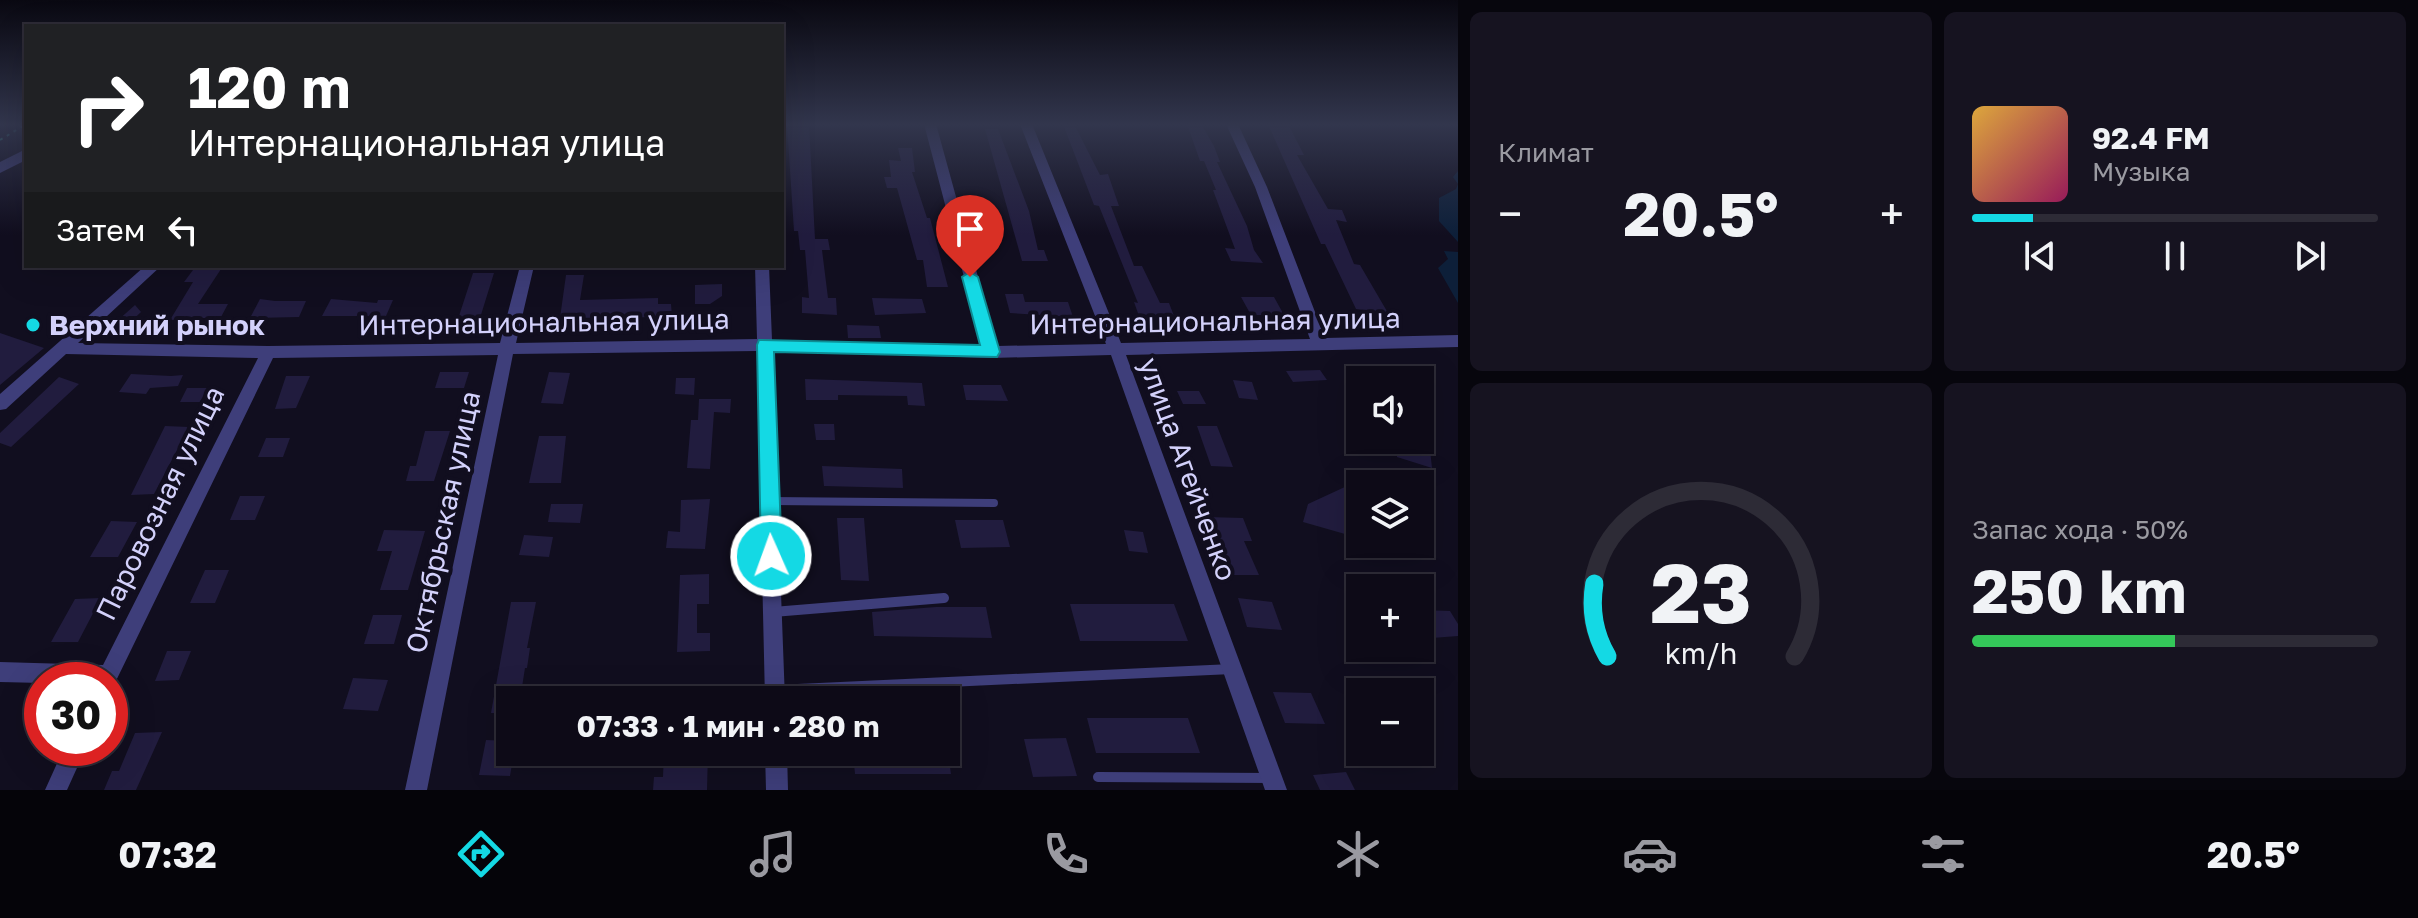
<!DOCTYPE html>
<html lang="ru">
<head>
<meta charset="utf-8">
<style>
  body { margin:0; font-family:"Golos Text",sans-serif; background:#161320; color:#f1f3f6; height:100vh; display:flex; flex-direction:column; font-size:30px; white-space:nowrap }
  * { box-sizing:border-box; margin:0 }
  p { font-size:26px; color:#9a9aa1 }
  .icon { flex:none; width:44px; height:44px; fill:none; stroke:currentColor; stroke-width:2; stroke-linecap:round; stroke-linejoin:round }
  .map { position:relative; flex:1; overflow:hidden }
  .panel { display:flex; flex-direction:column; gap:12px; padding:12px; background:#07060d; width:960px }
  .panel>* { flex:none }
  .banner { position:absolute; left:24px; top:24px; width:760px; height:244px; border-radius:0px; box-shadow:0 8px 32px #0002,0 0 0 2px #2d2b36; background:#202124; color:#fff; overflow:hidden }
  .tools { position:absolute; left:1346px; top:366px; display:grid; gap:16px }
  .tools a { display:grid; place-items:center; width:88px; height:88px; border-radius:0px; background:#0d0a17; box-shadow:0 8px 32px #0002,0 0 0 2px #2d2b36; font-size:40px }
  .speed { position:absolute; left:24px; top:662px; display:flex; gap:16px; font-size:40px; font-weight:700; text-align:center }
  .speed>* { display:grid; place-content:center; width:104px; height:104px; border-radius:50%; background:#0d0a17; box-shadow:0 8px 32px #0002,0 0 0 2px #2d2b36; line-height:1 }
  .speed .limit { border:12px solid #d22; background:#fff; color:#111 }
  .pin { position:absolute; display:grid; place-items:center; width:68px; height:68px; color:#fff; margin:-82px -34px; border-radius:50% 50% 50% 0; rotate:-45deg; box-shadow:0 0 8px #0007 }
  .pin .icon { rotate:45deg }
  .me { position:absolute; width:88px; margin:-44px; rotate:358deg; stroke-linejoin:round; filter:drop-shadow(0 0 6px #0008) }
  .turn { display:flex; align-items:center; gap:28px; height:168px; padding:0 32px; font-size:36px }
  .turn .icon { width:104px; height:104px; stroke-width:2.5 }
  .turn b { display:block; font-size:56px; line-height:68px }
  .then { display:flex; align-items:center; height:76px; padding:0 32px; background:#0003; gap:16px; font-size:30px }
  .big { font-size:60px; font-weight:700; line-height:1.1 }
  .panel .tile { flex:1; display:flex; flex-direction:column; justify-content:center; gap:12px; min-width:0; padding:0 28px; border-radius:12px; background:#161320 }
  .panel .dial { align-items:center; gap:0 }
  .dial svg { height:208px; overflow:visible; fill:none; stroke:#2d2b36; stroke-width:7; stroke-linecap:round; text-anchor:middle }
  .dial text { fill:#f1f3f6; stroke:none }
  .song { display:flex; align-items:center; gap:24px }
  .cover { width:96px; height:96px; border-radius:12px; background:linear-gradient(135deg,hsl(40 70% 55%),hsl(330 70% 35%)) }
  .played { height:8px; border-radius:4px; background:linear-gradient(90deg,#14d9e4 15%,#2d2b36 15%) }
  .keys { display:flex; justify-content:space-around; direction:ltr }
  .heat { display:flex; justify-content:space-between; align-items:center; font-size:44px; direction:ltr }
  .charge { height:12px; border-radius:6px; background:linear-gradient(90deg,#34c759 50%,#2d2b36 0) }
  .panel .tiles { flex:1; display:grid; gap:12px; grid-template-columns:repeat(2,1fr) }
  .trip { position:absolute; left:496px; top:686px; width:464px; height:80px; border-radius:0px; background:#0d0a17; box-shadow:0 8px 32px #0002,0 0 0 2px #2d2b36; font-weight:700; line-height:80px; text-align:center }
  .tabs { display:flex; height:128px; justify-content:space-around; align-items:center; background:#050409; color:#9a9aa1 }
  .tabs .icon { width:56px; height:56px }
  .tabs .current { color:#14d9e4 }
  .tabs b { font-size:36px; color:#f1f3f6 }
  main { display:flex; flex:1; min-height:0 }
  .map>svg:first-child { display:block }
  .water { fill:#0d1f39 }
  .building { fill:#211c3e }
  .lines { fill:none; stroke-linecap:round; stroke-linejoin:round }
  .path { stroke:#38a79b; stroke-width:2; stroke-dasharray:3 5; stroke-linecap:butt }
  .service-far1 { stroke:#3e3e7a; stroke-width:8 }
  .service { stroke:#3e3e7a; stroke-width:10 }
  .minor { fill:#3e3e7a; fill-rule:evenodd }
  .tertiary { fill:#3e3e7a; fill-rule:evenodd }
  .route { fill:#14d9e4; stroke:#0d8d94; stroke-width:2 }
  .poi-dot { fill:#14d9e4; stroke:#110e1f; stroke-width:3 }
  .labels { text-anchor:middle; stroke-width:8; stroke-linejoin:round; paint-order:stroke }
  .street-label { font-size:28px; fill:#d3d1fb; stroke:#110e1f }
  .poi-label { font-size:28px; font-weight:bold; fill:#d3d1fb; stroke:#110e1f; text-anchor:start }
</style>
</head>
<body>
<main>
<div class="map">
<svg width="1458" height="790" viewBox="0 0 1458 790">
  <rect width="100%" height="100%" fill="#110e1f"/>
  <path class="water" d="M1458 171V242L1439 221V198L1456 189 1458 184 1453 177Z
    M1444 251 1458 252V303L1438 268 1448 259Z"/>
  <path class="building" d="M787 124H809L815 239H828L830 250H822L828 298H836L837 315 802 313V297L809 298 805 250H800L798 231H794Z
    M1063 124H1074L1100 175 1108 174 1119 206H1111L1134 266H1142L1160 303H1169L1174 316H1139L1134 302 1138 303 1099 206 1094 205Z
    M1187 124H1201L1214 146 1220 162H1217L1247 226 1254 250 1263 263 1231 261 1225 248 1235 249 1213 190H1216L1204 161H1200Z
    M1268 124H1288L1304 155H1297L1328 209 1342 210 1347 222 1336 220 1354 264 1360 265 1388 313 1356 309 1325 244H1321Z
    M985 129H998L1029 211 1038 250H1044L1048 261H1022Z
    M898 148H912L915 172H912L927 218H930L948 287H927L923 260H917L897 188H887L884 177H891L889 160 901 161Z
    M196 266H223L198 304H228L221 317 170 320 193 282H184Z
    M473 273H494L480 318 458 319Z
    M566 275H584L580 300 658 298V304H671L672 317 560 318Z
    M722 284V296L710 304H695V285Z
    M1005 294H1023L1025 302H1068L1073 317 1010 313Z
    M1241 297H1274L1284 315H1251Z
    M872 298 922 299 926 313 875 315Z
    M260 299 275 301H306L299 317 250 318Z
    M331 299 377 303 378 300H393L386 316H322Z
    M135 305 141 312 118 334 107 330Z
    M847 325 879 326 881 338H848Z
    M0 333 44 348 0 385Z
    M1364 367 1400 376V380H1367Z
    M1320 370 1327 380 1293 382 1286 371Z
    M440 372H469L464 388H435Z
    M549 372 570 373 563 404 541 403Z
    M131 374 171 376 183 375 178 386 150 388 146 394 119 392Z
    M286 376H310L296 408 275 409Z
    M59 377 79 384 11 447 0 443V433Z
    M676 378H695L694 395 675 394Z
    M805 379 922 383 925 406 908 405 907 396 838 395V400H806Z
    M1233 380 1252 382 1258 400 1239 398Z
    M963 385H1001L1008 401 966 400Z
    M187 388H207L200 402H180Z
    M1177 391H1199L1206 404H1183Z
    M699 399H731L730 413 714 412 710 469 687 468 691 420H698Z
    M814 424H834L835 440H816Z
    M165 426 189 427 154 494 131 495Z
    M1197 426H1217L1233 467 1211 466Z
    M425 431H450L434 481H406L410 466H416Z
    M539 436H566L561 483H529Z
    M266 438H290L283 457H258Z
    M1396 440H1429L1432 468 1397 457Z
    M822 466 902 469 903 488 824 486Z
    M1347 486 1359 538 1303 522 1308 504Z
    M240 496H265L255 520H230Z
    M710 499 705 549 666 548 668 531 680 532 681 500Z
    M551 504H583L580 523 548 522Z
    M1207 517 1243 518 1252 541H1244L1259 575H1230Z
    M837 518H864L869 581 841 580Z
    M955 520H1003L1010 547 961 548Z
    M111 521 137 522 118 557H90Z
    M384 530 425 531 408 590H380L392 551H377Z
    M1124 530 1143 532 1148 553 1129 551Z
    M524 535 553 537 549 557 519 555Z
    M205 570H229L215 603H190Z
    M709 574V604H697V633H710V651L677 652 680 575Z
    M101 598 78 642H51L75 599Z
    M1238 598 1272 602 1282 630 1247 627Z
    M511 602H536L527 648H530L527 668H525L520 700H510V713H491Z
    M1070 604H1174L1188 641H1080Z
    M936 607H986L992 638 874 636 872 612Z
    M1420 610 1450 611 1458 624V636L1432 638Z
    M373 615H402L394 644H364Z
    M167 651H191L179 680 155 681Z
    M353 678 388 680 378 711 343 709Z
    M706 685V700H678V686Z
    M1273 692 1311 693 1325 724 1285 723Z
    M1087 718H1188L1200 753H1096Z
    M162 732 136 790H104L112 771H119L135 733Z
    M1066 738 1077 776 1033 777 1024 739Z
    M486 740 510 741V752H514L510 776 479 775Z
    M664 752H708L707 790H653L654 777H663Z
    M853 752H948L951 774H855Z
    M1346 772 1355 790H1320L1313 775Z"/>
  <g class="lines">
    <path class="path" d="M0 140 26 124"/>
    <path class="service-far1" d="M770 501 994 503"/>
    <path class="service" d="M773 612 944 598
      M776 690 1232 669
      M1098 777 1271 778"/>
    <path class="minor" d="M924 124H936L997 346 1106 344 1020 124H1032L1121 343 1310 339 1255 187 1226 124H1238L1267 187 1325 338 1458 335V347L1126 355 1287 790H1265L1111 355 991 358 772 351 785 700H765L757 351 513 354 427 790H405L498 355 273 358 113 687 110 689V680H42V683L0 682V662L103 665 258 358 66 354 6 409 0 410V394L145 266H161L78 343 268 346 500 343 520 266H534L516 343 757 339 755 266H769L772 340 982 346Z
      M64 748H86L67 790H45Z
      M765 752H787L788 790H766Z"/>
    <path class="tertiary" d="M26 149V160L0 173V162Z"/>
  </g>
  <linearGradient id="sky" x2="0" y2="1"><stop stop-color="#090811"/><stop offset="0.53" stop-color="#32364d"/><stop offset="1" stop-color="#32364d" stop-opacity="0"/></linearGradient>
  <rect width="1458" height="235" fill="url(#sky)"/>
  <path class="route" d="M970 272 978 277 1000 352 997 357 774 352 782 556 779 563 771 566 764 563 761 556 757 345 759 340 980 345 962 277Z"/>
  <circle class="poi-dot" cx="33" cy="325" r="8"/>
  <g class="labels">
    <g class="street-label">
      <text transform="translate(1215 321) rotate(-1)" y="10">Интернациональная улица</text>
      <text transform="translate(544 322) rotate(-1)" y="10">Интернациональная улица</text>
      <text transform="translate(1188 469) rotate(70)" y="10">улица Агейченко</text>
      <text transform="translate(160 503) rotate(-64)" y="10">Паровозная улица</text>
      <text transform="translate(443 522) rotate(-78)" y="10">Октябрьская улица</text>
    </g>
    <g class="poi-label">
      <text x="49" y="335">Верхний рынок</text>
    </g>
  </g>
</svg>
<div class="tools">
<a><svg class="icon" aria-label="sound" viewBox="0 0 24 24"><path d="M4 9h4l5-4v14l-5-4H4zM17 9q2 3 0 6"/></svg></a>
<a><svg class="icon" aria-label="layers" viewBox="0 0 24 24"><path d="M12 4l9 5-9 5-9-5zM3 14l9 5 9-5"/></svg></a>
<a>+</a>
<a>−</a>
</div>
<div class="speed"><div class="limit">30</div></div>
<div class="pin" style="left:970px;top:277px;background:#d93025"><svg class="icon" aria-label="arrive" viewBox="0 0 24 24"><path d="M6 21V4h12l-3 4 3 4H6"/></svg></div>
<svg class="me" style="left:771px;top:556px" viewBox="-20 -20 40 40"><circle r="17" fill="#14d9e4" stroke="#fff" stroke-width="3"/><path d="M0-11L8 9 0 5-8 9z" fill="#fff"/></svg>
<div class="trip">07:33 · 1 мин · 280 m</div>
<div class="banner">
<div class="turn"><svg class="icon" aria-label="right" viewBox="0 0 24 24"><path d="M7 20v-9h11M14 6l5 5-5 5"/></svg><div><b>120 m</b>Интернациональная улица</div></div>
<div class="then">Затем<svg class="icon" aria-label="left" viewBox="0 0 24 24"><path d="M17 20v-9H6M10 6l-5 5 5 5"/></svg></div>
</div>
</div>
<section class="panel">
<div class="tiles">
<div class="tile"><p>Климат</p>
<div class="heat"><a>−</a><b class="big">20.5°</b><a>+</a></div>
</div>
<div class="tile">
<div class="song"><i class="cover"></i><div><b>92.4 FM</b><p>Музыка</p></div></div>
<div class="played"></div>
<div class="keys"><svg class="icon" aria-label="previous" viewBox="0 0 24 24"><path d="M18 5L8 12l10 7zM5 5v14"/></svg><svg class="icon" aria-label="pause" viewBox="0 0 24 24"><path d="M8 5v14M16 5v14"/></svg><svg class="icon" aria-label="next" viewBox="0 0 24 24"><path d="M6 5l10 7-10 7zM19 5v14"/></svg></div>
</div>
<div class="tile dial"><svg viewBox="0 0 100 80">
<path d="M14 69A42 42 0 1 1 86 69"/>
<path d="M14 69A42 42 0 0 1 9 41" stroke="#14d9e4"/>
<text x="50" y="56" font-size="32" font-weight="700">23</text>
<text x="50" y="72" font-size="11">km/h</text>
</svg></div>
<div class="tile"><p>Запас хода · 50%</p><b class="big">250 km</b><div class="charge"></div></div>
</div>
</section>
</main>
<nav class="tabs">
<b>07:32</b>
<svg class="icon current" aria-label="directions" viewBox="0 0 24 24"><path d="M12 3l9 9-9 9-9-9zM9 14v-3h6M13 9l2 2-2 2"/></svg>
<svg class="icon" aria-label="music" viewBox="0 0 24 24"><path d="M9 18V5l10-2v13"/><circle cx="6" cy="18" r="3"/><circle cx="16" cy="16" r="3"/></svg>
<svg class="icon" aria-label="phone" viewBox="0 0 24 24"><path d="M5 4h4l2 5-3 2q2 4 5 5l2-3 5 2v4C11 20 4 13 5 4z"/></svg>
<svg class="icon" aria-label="climate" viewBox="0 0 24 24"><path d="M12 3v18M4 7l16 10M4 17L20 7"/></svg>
<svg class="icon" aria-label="car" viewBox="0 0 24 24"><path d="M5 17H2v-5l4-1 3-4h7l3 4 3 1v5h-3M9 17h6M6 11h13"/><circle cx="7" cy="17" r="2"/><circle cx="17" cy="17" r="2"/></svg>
<svg class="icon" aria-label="filters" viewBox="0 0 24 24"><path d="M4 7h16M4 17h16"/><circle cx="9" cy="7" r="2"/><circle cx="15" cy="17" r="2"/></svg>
<b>20.5°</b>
</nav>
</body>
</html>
